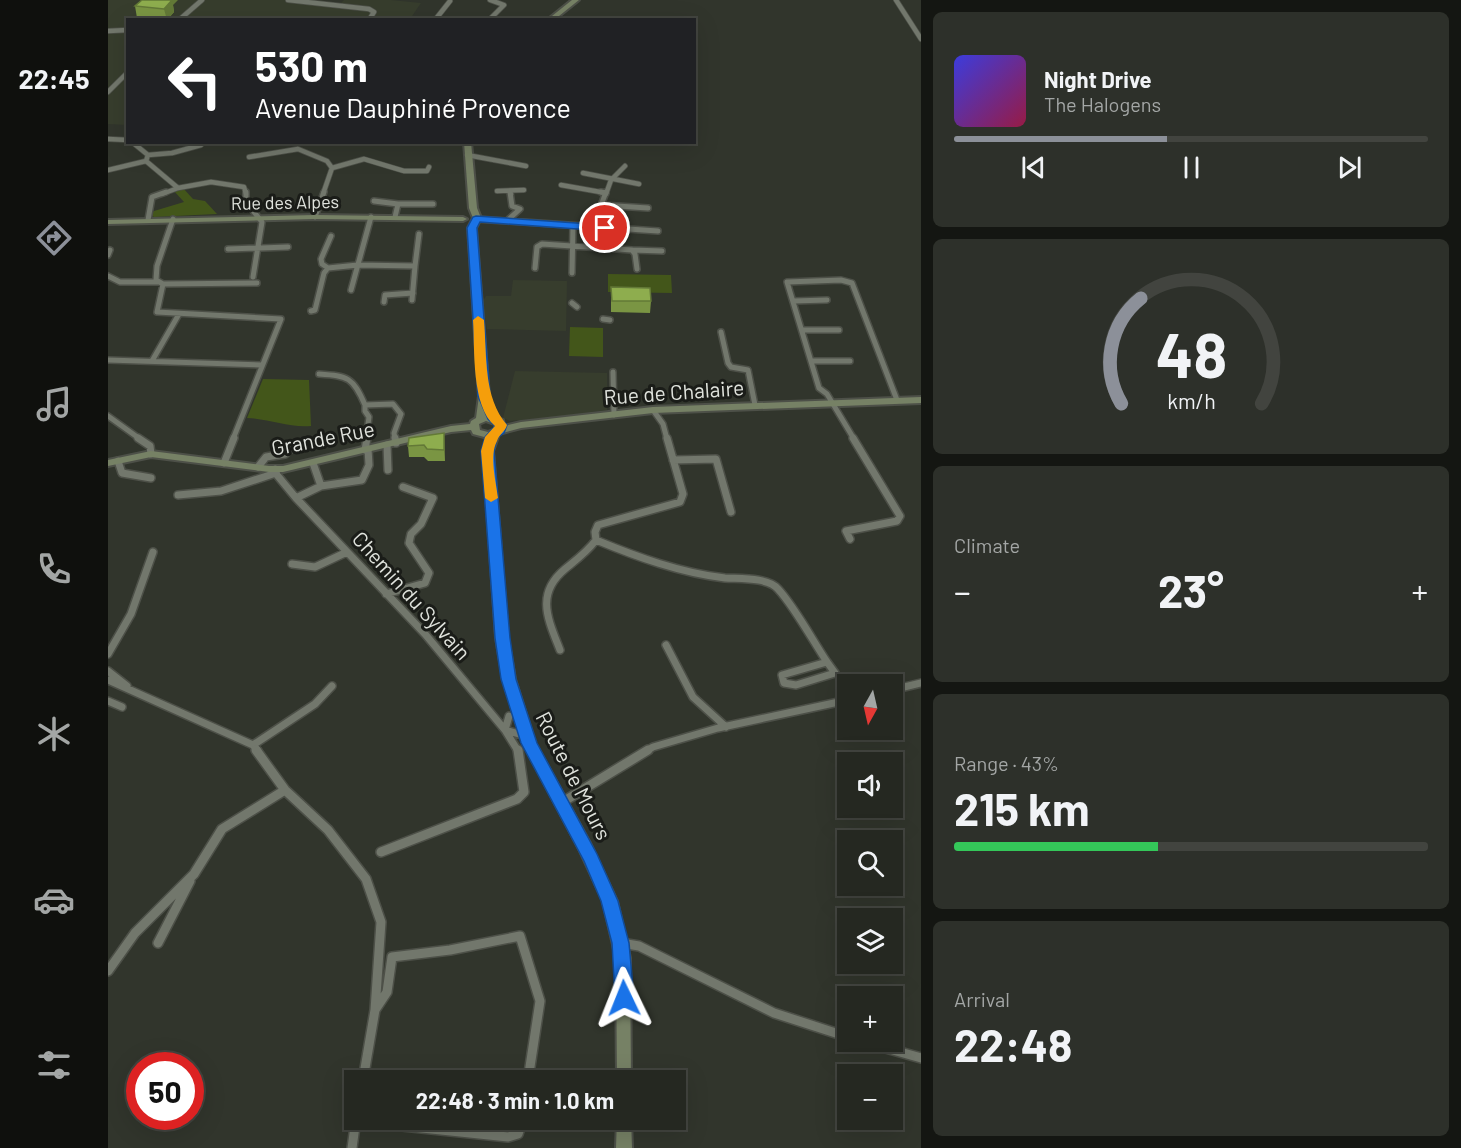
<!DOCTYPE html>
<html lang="en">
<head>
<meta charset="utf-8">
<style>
  body { margin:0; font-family:Barlow,sans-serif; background:#2d302a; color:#f1f3f6; height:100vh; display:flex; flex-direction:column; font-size:22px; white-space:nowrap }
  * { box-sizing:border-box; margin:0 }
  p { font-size:20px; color:#a3a6a5 }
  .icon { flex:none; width:33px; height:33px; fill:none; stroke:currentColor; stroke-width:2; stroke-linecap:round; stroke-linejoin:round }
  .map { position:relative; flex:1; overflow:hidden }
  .sheet { display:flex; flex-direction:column; gap:12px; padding:12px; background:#141612; width:540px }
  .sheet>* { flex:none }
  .banner { position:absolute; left:18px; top:18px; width:570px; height:126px; border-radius:0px; box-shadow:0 6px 24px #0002,0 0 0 2px #42443f; background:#202124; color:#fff; overflow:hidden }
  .needle { width:39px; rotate:188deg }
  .tools { position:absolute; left:729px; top:674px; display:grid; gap:12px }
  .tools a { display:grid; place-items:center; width:66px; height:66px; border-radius:0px; background:#252821; box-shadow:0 6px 24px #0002,0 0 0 2px #42443f; font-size:30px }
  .speed { position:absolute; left:18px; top:1052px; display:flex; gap:12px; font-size:30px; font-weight:700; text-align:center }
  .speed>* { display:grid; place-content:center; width:78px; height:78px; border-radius:50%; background:#252821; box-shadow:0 6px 24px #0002,0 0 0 2px #42443f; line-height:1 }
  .speed .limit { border:9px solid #d22; background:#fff; color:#111 }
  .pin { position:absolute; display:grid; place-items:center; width:51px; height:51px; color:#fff; margin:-26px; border:3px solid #fff; border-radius:50%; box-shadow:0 2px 6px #0007 }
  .me { position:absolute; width:66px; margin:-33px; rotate:358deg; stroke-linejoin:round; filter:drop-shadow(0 0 4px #0008) }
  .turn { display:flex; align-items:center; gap:21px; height:126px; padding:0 30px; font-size:27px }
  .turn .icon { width:78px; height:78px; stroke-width:2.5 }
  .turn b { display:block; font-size:42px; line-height:51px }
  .big { font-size:45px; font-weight:700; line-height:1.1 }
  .sheet .tile { flex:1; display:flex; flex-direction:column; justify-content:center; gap:9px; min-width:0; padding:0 21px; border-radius:9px; background:#2d302a }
  .sheet .dial { align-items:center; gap:0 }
  .dial svg { height:156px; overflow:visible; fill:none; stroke:#42443f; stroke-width:7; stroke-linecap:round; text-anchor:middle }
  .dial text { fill:#f1f3f6; stroke:none }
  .song { display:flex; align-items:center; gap:18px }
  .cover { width:72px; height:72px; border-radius:9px; background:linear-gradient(135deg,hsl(240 70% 55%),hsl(340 70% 35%)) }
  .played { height:6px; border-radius:3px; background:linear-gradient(90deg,#8c9099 45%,#42443f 45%) }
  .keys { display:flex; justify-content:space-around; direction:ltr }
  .heat { display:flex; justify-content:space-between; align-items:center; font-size:33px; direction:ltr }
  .charge { height:9px; border-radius:4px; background:linear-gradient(90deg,#34c759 43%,#42443f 0) }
  .trip { position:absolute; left:236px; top:1070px; width:342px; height:60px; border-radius:0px; background:#252821; box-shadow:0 6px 24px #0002,0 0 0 2px #42443f; font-weight:700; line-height:60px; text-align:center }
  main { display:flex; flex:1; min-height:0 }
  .tabs { display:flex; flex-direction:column; width:108px; justify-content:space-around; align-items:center; background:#0f100d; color:#a3a6a5 }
  .tabs .icon { width:42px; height:42px }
  .tabs .on { color:#8c9099 }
  .tabs b { font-size:27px; color:#f1f3f6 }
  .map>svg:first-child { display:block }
  .built { fill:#373d2d }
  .green { fill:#43561a }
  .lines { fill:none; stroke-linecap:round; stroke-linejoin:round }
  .street-far3-casing { stroke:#4d5048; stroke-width:6 }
  .street-far2-casing { stroke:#4d5048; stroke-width:8 }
  .street-far1-casing { stroke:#4d5048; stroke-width:10 }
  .street-casing { stroke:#4d5048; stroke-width:12 }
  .secondary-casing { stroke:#4d5048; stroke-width:4 }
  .street-far3 { stroke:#72776c; stroke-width:4.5 }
  .street-far2 { stroke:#72776c; stroke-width:5 }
  .street-far1 { stroke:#72776c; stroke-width:7 }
  .street { stroke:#72776c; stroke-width:9 }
  .secondary { fill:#768165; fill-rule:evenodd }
  .wall { fill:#7a9543 }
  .shaded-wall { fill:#637937 }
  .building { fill:#8ead4e; stroke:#637937; stroke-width:1.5 }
  .route { fill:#1a73e8; stroke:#114b97; stroke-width:1.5 }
  .slow { fill:#f59e0b }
  .labels { text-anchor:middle; stroke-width:6; stroke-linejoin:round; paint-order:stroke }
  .far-street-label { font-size:18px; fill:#e0e3dd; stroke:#1a1c18 }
  .street-label { font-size:21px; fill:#e0e3dd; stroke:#1a1c18 }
</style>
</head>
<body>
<main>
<nav class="tabs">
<b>22:45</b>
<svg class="icon on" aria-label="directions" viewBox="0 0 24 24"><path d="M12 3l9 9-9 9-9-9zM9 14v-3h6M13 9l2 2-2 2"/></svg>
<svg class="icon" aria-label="music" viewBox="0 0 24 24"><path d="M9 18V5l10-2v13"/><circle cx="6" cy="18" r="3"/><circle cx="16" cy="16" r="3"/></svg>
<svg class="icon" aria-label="phone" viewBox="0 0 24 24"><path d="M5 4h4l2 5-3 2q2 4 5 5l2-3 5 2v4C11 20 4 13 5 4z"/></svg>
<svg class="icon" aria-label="climate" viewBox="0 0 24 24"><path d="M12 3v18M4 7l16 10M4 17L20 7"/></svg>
<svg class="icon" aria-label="car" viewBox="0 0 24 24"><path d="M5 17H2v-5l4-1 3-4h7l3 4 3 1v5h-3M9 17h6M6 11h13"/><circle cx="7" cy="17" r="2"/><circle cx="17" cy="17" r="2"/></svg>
<svg class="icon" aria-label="filters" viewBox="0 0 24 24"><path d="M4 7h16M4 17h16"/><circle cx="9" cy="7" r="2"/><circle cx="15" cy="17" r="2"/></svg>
</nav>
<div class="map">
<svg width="813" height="1148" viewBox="0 0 813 1148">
  <rect width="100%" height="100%" fill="#31352c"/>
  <path class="built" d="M0 0H189L232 4 236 0H283L313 3 302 19 20 20 19 125 0 124Z
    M405 280 459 281 458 331 379 329 374 302 378 296H403Z
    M407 371 499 373V410L446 417 402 421 395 418Z"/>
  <path class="green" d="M75 188 85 199 97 201 109 214 46 217 43 215 46 211 76 202 66 191Z
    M500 274 563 275 564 293 500 292Z
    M462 327 495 328V357L461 356Z
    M155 379 201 380 203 426C181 428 161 419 139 418Z"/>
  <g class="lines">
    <defs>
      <path id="street-far3" d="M180 0 261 9 266 12 261 20
        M788 0 813 39
        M71 20 94 0
        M327 20 342 1
        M381 20 396 5 382 0
        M0 31 20 30
        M0 92 20 72
        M0 139 20 140
        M24 142 40 155 38 161 70 188 103 182 136 187 138 194
        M40 155 64 153 93 145
        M359 155 418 166
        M141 157 190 149 219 161 224 168
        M224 168 256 159 296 171H319L321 167
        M0 170 38 161
        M475 173 531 184
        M453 185 498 193
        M389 191 416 190
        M401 191 403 194
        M54 194 70 188
        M215 194 224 168
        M498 194 503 180 517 166"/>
      <path id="street-far2" d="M138 192V202L154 222 145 277
        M493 192 498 193
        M266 201 290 204 287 217
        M290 204H325
        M493 205 540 208
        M207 217 216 192
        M368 219 550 231
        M401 219 412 209 404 206 402 192
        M40 220 44 197 58 192
        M485 227 498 192
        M120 249 180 247
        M524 250 554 251
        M0 255 2 250
        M220 268 214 264 213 259 223 236
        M427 268 429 247 434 244 524 250 527 254 529 269
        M464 273 465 226
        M0 276 12 282H51
        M55 284 49 312 173 319 125 439
        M55 284 149 283
        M55 284 48 280 49 266 65 219
        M243 290 263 217
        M304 300 307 266
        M685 301 719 300
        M276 302 277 295 305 293
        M464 303 469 307
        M203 311 207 310 216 273 220 268 250 265 307 266 311 234
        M495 319 502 320
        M694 330H731
        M613 332 620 363 623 367 640 370 647 405
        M0 360 154 365
        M44 361 71 314
        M703 361H742
        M505 372 506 415
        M211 374C240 376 245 377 257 405
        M545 410 555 424 559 439
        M0 416 32 439
        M258 439 261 417 257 411V405L285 404 293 414 286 433 287 439
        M746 439 719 394 711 388 679 282 733 280 744 283 789 400"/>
      <path id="street-far1" d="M30 438 42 446 43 454
        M287 438 288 443
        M559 438 575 494 572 502 490 525 487 532 488 540C529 557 573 573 617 578 631 579 660 577 670 589 686 606 705 641 719 662
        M279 445 280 470
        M257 450 259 438
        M565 460 608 459 623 512
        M10 461 14 473 43 478
        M116 463 126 438
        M150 467 158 457 177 454 184 447 210 443
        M167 469 169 475 188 498 317 634 397 730 418 736
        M213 486 254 480 261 465 260 449
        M70 495 113 491 168 473
        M188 498 213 486 205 463
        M742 539 738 531 789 521 792 516 745 438
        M184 564 207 567 239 552
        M278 594 317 583 321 573 301 543 303 534 313 524 325 498 295 487
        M558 645 585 697 618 727
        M452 650C440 619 427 594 457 569 468 560 479 552 488 540
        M0 654 23 614 45 552
        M719 662 727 673 688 685 676 683 674 675Z
        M0 671 19 686
        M0 680 145 745 150 751
        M784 690 813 683
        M0 701 14 707
        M401 716 397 730 410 751
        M145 745 207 704 224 686
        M538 751 545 747 610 728 740 700"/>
      <path id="street" d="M148 750 177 790 220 830 258 879 273 922 267 1010 255 1080
        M453 803 540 750
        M273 852 409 799 416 792 410 750
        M50 943 82 881
        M513 943 531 946 666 1013 740 1037
        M0 971 27 933 86 874 114 829 177 790
        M267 1010 279 992 284 957 342 950 412 936 432 1001 420 1080
        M753 1041 813 1058
        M266 1119 285 1125 400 1137 410 1134 415 1119
        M244 1148 248 1119"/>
      <path id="secondary" d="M464 0H471L446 20H439Z
        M356 142H363L369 208 373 218 368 228 381 396 378 415 395 420 396 426 413 422 545 407 813 397V403L545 413 413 428 391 434 385 451 400 638 407 679 427 743 482 843 509 901 522 958 523 1080H509L508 958 495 901 471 849 415 743 395 679 388 638 375 451 380 438 365 434 363 430 343 432 175 472H161L43 457 0 466V460L43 451 161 466H175L343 426 362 424 363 421 368 418 371 396 360 228 365 218 361 208ZM378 421 387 424V429L380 432 372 430 371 424Z
        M207 215 355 217 359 219 355 221 207 219 0 224V220Z
        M509 1119H523L524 1148H508Z"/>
    </defs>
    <use href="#street-far3" class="street-far3-casing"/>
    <use href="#street-far2" class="street-far2-casing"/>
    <use href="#street-far1" class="street-far1-casing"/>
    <use href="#street" class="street-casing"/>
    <use href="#secondary" class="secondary-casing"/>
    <use href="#street-far3" class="street-far3"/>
    <use href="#street-far2" class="street-far2"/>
    <use href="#street-far1" class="street-far1"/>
    <use href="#street" class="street"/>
    <use href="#secondary" class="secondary"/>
  </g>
  <path class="wall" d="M65 5 66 12 59 20 29 18 27 6Z
    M503 287 543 301 542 313 503 312Z
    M336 433 337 461H320L316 457H301L300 446Z"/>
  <path class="shaded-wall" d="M57 0H70L65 5 66 12 59 20 56 9Z"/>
  <path class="building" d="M34 0H64L56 9 27 6Z
    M503 287 542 288 543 301H504Z
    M336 433V450L319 449 316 445 300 446 301 438Z"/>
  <path class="route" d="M368 216 497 225 502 228 497 231 372 222 369 228 382 396 391 417 399 425 396 433 389 438 386 451 402 638 408 679 429 743 489 854 510 901 521 943 526 998 523 1003 516 1006 510 1003 507 998 504 943 493 901 476 861 413 743 393 679 387 638 373 451 377 437 387 426 380 419 370 396 359 228 365 217Z"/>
  <path class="slow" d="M370 316 376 320C379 356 375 397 399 425 397 432 391 434 389 441 381 456 388 481 390 498L383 502 377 498 373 451 377 437 387 426C363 406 367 349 365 320Z"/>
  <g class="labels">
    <g class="far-street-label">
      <text transform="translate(177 203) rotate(-1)" y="6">Rue des Alpes</text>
    </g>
    <g class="street-label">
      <text transform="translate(566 393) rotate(-4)" y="7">Rue de Chalaire</text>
      <text transform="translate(215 439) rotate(-11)" y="7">Grande Rue</text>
      <text transform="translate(303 596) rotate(48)" y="7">Chemin du Sylvain</text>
      <text transform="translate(465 776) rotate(63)" y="7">Route de Mours</text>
    </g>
  </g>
</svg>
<div class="tools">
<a><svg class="needle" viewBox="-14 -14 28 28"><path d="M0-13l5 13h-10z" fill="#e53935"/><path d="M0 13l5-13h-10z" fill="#a3a6a5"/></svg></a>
<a><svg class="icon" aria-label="sound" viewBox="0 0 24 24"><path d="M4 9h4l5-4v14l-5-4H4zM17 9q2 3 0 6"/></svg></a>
<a><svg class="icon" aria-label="search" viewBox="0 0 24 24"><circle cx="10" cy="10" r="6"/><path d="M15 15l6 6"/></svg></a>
<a><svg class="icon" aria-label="layers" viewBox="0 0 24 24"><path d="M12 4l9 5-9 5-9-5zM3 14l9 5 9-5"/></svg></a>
<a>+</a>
<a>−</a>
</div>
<div class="speed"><div class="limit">50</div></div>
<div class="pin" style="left:497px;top:228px;background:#d93025"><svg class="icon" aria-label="arrive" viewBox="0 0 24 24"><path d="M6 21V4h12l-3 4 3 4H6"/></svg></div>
<svg class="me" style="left:516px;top:998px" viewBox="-20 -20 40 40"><path d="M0-17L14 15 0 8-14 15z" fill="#1a73e8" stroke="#fff" stroke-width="4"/></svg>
<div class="trip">22:48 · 3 min · 1.0 km</div>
<div class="banner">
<div class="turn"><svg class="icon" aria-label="left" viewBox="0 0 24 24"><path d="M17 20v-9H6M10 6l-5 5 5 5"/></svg><div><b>530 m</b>Avenue Dauphiné Provence</div></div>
</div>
</div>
<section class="sheet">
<div class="tile">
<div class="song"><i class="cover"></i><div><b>Night Drive</b><p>The Halogens</p></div></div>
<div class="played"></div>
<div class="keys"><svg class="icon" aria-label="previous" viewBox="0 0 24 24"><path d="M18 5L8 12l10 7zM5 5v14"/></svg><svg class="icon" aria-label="pause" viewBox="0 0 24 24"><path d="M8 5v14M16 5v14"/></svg><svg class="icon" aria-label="next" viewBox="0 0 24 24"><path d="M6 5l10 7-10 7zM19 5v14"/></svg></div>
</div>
<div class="tile dial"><svg viewBox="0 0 100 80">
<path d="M14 69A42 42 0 1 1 86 69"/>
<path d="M14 69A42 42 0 0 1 24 15" stroke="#8c9099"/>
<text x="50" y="56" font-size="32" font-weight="700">48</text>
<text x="50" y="72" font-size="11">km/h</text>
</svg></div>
<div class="tile"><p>Climate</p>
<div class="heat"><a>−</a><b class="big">23°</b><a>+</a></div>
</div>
<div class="tile"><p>Range · 43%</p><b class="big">215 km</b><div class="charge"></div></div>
<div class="tile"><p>Arrival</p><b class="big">22:48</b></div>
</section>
</main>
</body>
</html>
